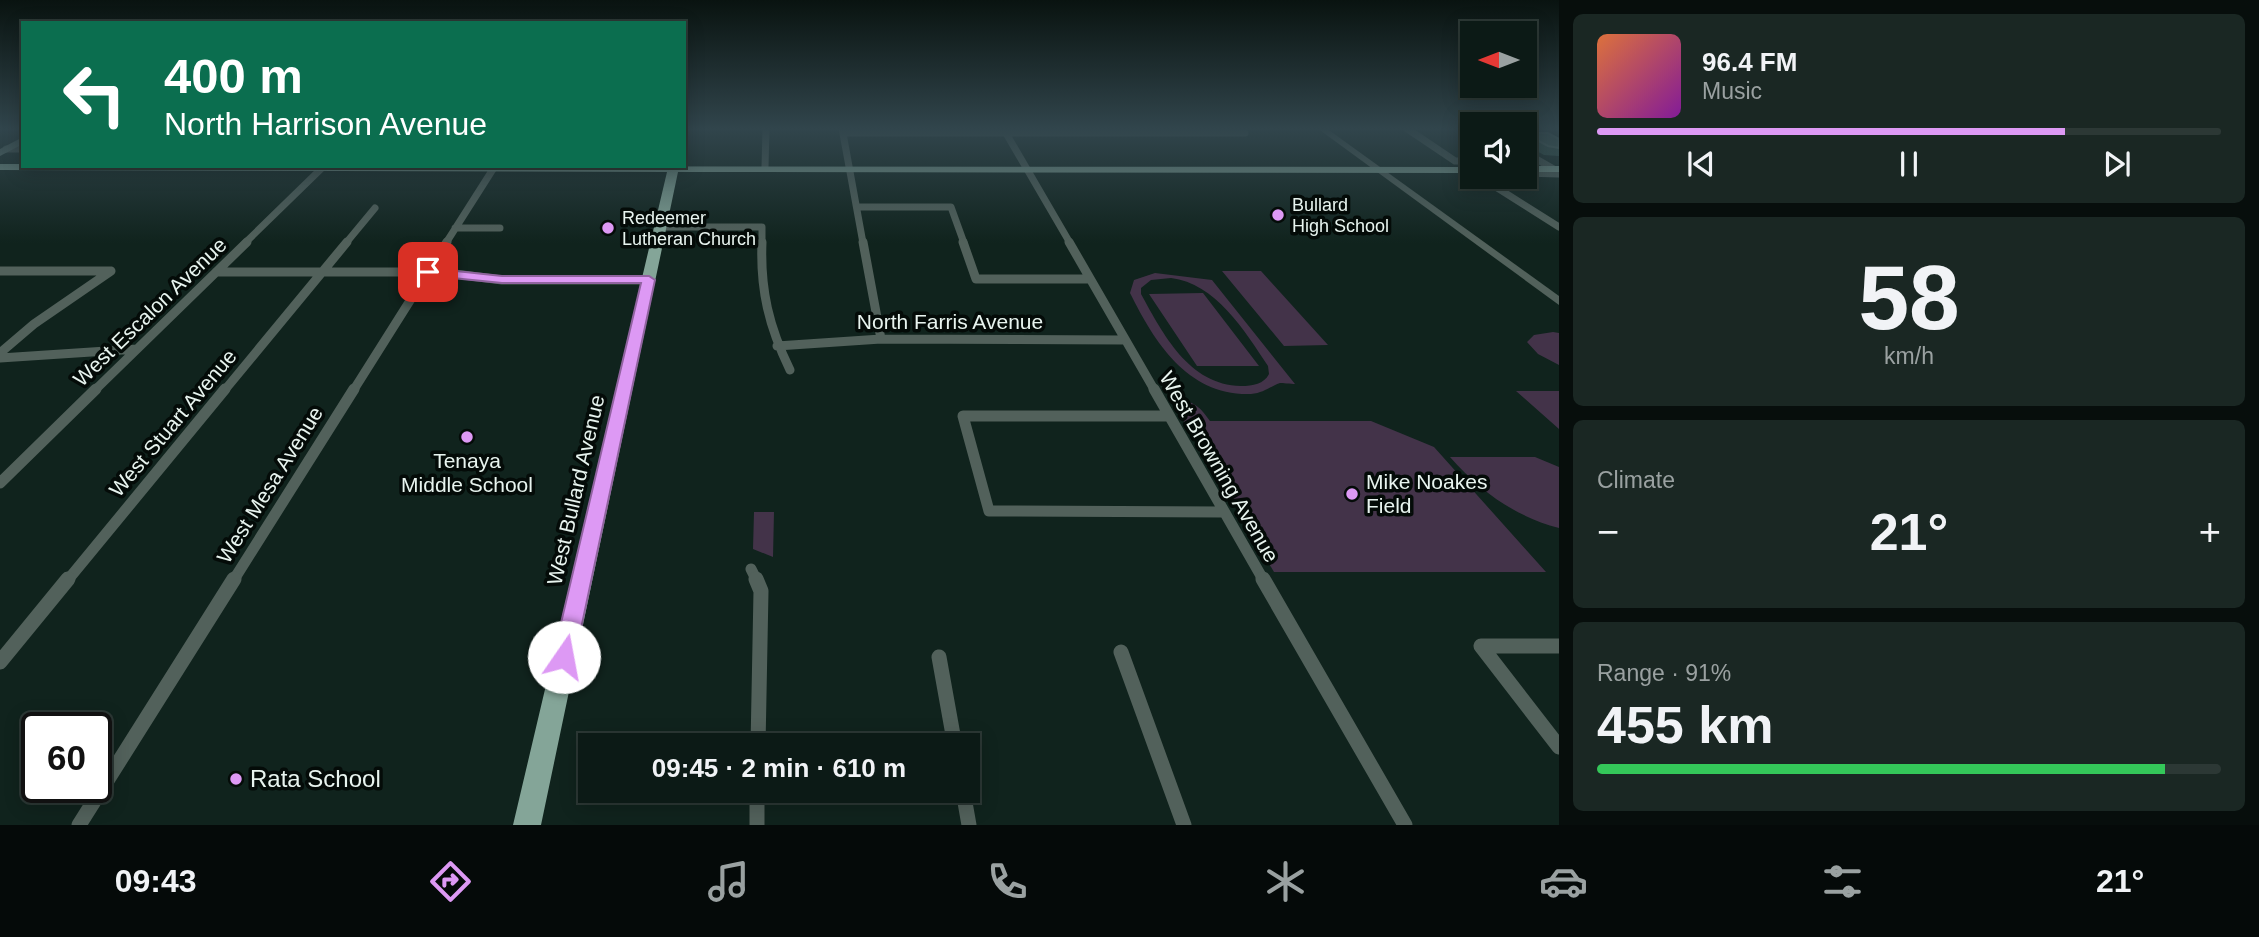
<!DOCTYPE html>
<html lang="en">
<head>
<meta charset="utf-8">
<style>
  body { margin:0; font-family:Helvetica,sans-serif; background:#1a2723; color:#f1f3f6; height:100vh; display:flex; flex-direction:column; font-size:26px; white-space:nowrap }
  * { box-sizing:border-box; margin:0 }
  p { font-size:23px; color:#9aa1a1 }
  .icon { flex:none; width:38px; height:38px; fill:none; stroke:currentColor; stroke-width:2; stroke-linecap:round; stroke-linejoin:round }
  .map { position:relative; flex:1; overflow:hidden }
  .drawer { display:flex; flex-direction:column; gap:14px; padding:14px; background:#070e0c; width:700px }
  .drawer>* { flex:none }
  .hud { position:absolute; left:21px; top:21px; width:665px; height:147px; border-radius:0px; box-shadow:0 4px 18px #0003,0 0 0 2px #2c3835; background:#0b6e4f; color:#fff; overflow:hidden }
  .needle { width:46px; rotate:270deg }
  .tools { position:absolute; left:1460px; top:21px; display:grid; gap:14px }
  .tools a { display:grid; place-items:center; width:77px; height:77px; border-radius:0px; background:#0c1a16; box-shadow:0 4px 18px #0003,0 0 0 2px #2c3835; font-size:35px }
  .speed { position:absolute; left:21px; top:712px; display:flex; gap:14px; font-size:35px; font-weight:700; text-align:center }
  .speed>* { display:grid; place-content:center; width:91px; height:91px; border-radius:50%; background:#0c1a16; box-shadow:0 4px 18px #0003,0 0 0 2px #2c3835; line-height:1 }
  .speed .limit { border:4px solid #111; border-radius:10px; background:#fff; color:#111 }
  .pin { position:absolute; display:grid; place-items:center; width:60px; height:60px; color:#fff; margin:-30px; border-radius:14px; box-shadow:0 4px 10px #0006 }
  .me { position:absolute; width:77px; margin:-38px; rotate:12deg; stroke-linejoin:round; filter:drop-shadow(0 0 5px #0008) }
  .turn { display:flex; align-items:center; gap:24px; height:147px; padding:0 28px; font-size:32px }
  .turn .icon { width:91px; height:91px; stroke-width:2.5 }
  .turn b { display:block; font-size:49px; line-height:60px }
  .big { font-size:52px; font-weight:800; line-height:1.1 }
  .drawer .widget { flex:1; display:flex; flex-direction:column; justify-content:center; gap:10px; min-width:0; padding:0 24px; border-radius:10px; background:#1a2723 }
  .drawer .dial { align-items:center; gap:0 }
  .dial b { font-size:91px; line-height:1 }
  .song { display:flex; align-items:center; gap:21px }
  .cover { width:84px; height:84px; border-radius:10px; background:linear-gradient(135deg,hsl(20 70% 55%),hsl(290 70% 35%)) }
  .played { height:7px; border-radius:4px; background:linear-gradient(90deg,#dd99f4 75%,#2c3835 75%) }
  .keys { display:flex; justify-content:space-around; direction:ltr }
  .heat { display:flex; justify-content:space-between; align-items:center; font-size:38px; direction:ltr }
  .charge { height:10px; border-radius:5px; background:linear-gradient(90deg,#34c759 91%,#2c3835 0) }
  .trip { position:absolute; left:578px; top:733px; width:402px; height:70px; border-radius:0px; background:#0c1a16; box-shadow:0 4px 18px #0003,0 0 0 2px #2c3835; font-weight:800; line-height:70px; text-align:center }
  .dock { display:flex; height:112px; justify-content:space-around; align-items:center; background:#050a09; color:#9aa1a1 }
  .dock .icon { width:49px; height:49px }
  .dock .on { color:#dd99f4 }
  .dock b { font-size:32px; color:#f1f3f6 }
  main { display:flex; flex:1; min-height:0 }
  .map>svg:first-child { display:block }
  .green { fill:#433349; fill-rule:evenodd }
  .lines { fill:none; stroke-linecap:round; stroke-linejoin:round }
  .minor-far3 { stroke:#52615b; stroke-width:7 }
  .minor-far2 { stroke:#52615b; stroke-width:9 }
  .minor-far1 { stroke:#52615b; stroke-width:11 }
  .minor { stroke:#52615b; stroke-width:15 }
  .tertiary { fill:#52615b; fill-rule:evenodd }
  .secondary { fill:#6e887e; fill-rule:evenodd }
  .primary { fill:#84a598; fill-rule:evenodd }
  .wall { fill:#33564a }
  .building { fill:#46675c; stroke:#607d73; stroke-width:2 }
  .route { fill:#dd99f4; stroke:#90639f; stroke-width:2 }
  .poi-dot { fill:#dd99f4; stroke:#040b08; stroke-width:2.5 }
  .labels { text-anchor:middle; stroke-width:7; stroke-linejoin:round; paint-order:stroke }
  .far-poi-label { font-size:18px; fill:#e8f4ef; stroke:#040b08; text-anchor:start }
  .street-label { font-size:21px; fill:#e8f4ef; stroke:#040b08 }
  .poi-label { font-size:21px; fill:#e8f4ef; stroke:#040b08 }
  .near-poi-label { font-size:24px; fill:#e8f4ef; stroke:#040b08; text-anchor:start }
</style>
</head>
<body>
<main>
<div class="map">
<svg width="1559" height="825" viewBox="0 0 1559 825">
  <rect width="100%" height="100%" fill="#10231d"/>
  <path class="green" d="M1222 271H1261L1328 345 1284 346Z
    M1155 273 1212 280 1295 384C1292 384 1281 383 1280 383 1269 387 1264 393 1251 394 1188 396 1155 343 1130 293L1134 280ZM1171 278C1215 283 1245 331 1268 366L1269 374C1264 384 1253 386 1241 386 1189 385 1163 334 1141 294V288L1151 280Z
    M1203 293 1259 366H1197L1149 294Z
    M1553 332 1559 333V365L1538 354 1527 342 1534 335Z
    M1516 391H1559V429Z
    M1171 400C1192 400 1198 404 1210 421H1371L1434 447 1546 572H1274Z
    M1450 457H1535L1559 467V528C1514 516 1480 491 1450 457Z
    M754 512H774L773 557 753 549Z"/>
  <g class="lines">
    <path class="minor-far3" d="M842 128 863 243
      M1003 128 1070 243
      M1406 128 1455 161H1472
      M843 133H1245
      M6 149H23
      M1524 152 1559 172
      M765 167 766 128
      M1524 173 1559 174
      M1480 177 1559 227
      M858 207H951L964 243
      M660 227H762V243
      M455 228H500
      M245 243 324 166
      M346 243 375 208
      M446 243 495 166"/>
    <path class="minor-far2" d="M762 242C760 290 769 327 790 370
      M863 242 881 339
      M963 242 976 279H1088
      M1069 242 1155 391
      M0 271H111
      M216 272H439L502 280H649
      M777 346 881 339 1124 340
      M0 353 34 324 111 271
      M0 358 137 349
      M94 391 247 242
      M224 391 347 242
      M353 391 447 242"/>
    <path class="minor-far1" d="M1154 389 1264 581
      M1168 416H963L989 511 1222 512
      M0 483 96 389
      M751 569 757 581
      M67 581 225 389
      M233 581 354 389"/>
    <path class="minor" d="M756 579 761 591 758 746
      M1263 579 1405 825
      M1481 646 1559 747
      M1481 646H1559
      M1121 652 1184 825
      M939 657 955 746
      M0 662 68 579
      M757 791V825
      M963 791 969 825
      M79 825 234 579"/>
    <path class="tertiary" d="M1317 128H1326L1559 296V305Z"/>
    <path class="secondary" d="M23 137V144L0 156V149Z"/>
    <path class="primary" d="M0 164H23V166L1472 167V173L678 172 541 825H513L667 172 0 170Z
      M1524 166H1559V172H1524Z"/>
  </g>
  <path class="wall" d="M1524 133 1559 139V156L1544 155 1524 144Z"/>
  <path class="building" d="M1524 133H1548L1559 139V148L1548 146Z"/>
  <linearGradient id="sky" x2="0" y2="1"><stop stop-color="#091310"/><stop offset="0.53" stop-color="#31454c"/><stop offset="1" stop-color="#31454c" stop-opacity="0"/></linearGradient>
  <rect width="1559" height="243" fill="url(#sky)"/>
  <path class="route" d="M428 268 502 276H649L655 280 575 657 572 664 564 667 557 664 553 657 641 283H502L423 275V269Z"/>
  <g class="poi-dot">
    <circle cx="1278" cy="215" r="7"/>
    <circle cx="608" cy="228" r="7"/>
    <circle cx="467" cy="437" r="7"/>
    <circle cx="1352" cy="494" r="7"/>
    <circle cx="236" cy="779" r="7"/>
  </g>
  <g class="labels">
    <g class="far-poi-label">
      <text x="1292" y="211">Bullard<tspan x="1292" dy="21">High School</tspan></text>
      <text x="622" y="224">Redeemer<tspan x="622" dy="21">Lutheran Church</tspan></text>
    </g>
    <g class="street-label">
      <text transform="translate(150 312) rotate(-44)" y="7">West Escalon Avenue</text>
      <text x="950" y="329">North Farris Avenue</text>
      <text transform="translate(173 423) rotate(-50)" y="7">West Stuart Avenue</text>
      <text transform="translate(1219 467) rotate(60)" y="7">West Browning Avenue</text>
      <text transform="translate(270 485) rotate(-58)" y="7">West Mesa Avenue</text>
      <text transform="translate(576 490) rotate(-77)" y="7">West Bullard Avenue</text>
    </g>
    <g class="poi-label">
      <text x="467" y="468">Tenaya<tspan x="467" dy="24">Middle School</tspan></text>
      <text x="1366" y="489" text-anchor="start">Mike Noakes<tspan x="1366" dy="24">Field</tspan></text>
    </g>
    <g class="near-poi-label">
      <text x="250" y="787">Rata School</text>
    </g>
  </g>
</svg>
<div class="tools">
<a><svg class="needle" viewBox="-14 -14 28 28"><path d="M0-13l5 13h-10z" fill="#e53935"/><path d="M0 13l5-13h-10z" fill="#9aa1a1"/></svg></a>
<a><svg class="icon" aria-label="sound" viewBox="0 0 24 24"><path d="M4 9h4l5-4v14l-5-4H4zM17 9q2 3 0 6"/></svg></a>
</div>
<div class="speed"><div class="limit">60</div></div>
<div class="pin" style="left:428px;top:272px;background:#d93025"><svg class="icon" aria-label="arrive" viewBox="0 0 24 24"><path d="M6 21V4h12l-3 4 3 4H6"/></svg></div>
<svg class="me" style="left:564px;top:657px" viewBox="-20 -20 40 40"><circle r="19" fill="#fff"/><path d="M0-13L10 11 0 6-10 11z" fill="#dd99f4"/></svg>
<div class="trip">09:45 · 2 min · 610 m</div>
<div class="hud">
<div class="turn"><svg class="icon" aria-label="left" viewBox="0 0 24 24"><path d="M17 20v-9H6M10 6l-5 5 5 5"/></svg><div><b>400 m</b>North Harrison Avenue</div></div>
</div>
</div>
<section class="drawer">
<div class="widget">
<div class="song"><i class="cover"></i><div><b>96.4 FM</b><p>Music</p></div></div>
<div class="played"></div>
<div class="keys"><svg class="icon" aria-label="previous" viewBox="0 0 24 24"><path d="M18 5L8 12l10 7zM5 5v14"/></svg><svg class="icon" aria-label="pause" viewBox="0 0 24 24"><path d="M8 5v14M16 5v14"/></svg><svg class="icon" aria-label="next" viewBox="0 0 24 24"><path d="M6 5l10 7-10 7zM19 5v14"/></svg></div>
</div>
<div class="widget dial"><b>58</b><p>km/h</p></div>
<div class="widget"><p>Climate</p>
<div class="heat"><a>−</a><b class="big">21°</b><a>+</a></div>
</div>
<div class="widget"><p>Range · 91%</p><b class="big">455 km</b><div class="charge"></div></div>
</section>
</main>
<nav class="dock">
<b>09:43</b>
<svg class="icon on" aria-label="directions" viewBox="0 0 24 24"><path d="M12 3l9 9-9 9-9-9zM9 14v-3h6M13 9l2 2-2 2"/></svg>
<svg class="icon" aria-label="music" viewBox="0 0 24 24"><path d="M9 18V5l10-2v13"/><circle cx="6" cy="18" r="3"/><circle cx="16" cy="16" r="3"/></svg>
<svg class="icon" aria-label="phone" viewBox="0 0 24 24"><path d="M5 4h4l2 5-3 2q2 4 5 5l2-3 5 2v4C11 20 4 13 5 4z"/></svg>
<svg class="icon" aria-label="climate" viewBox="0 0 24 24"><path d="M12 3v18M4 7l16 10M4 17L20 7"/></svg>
<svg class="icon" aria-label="car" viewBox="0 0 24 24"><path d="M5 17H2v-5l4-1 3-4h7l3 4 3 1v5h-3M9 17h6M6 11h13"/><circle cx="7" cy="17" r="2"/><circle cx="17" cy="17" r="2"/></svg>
<svg class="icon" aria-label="filters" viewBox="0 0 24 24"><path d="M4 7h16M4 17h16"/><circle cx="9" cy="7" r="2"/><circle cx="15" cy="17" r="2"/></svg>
<b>21°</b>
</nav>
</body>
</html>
